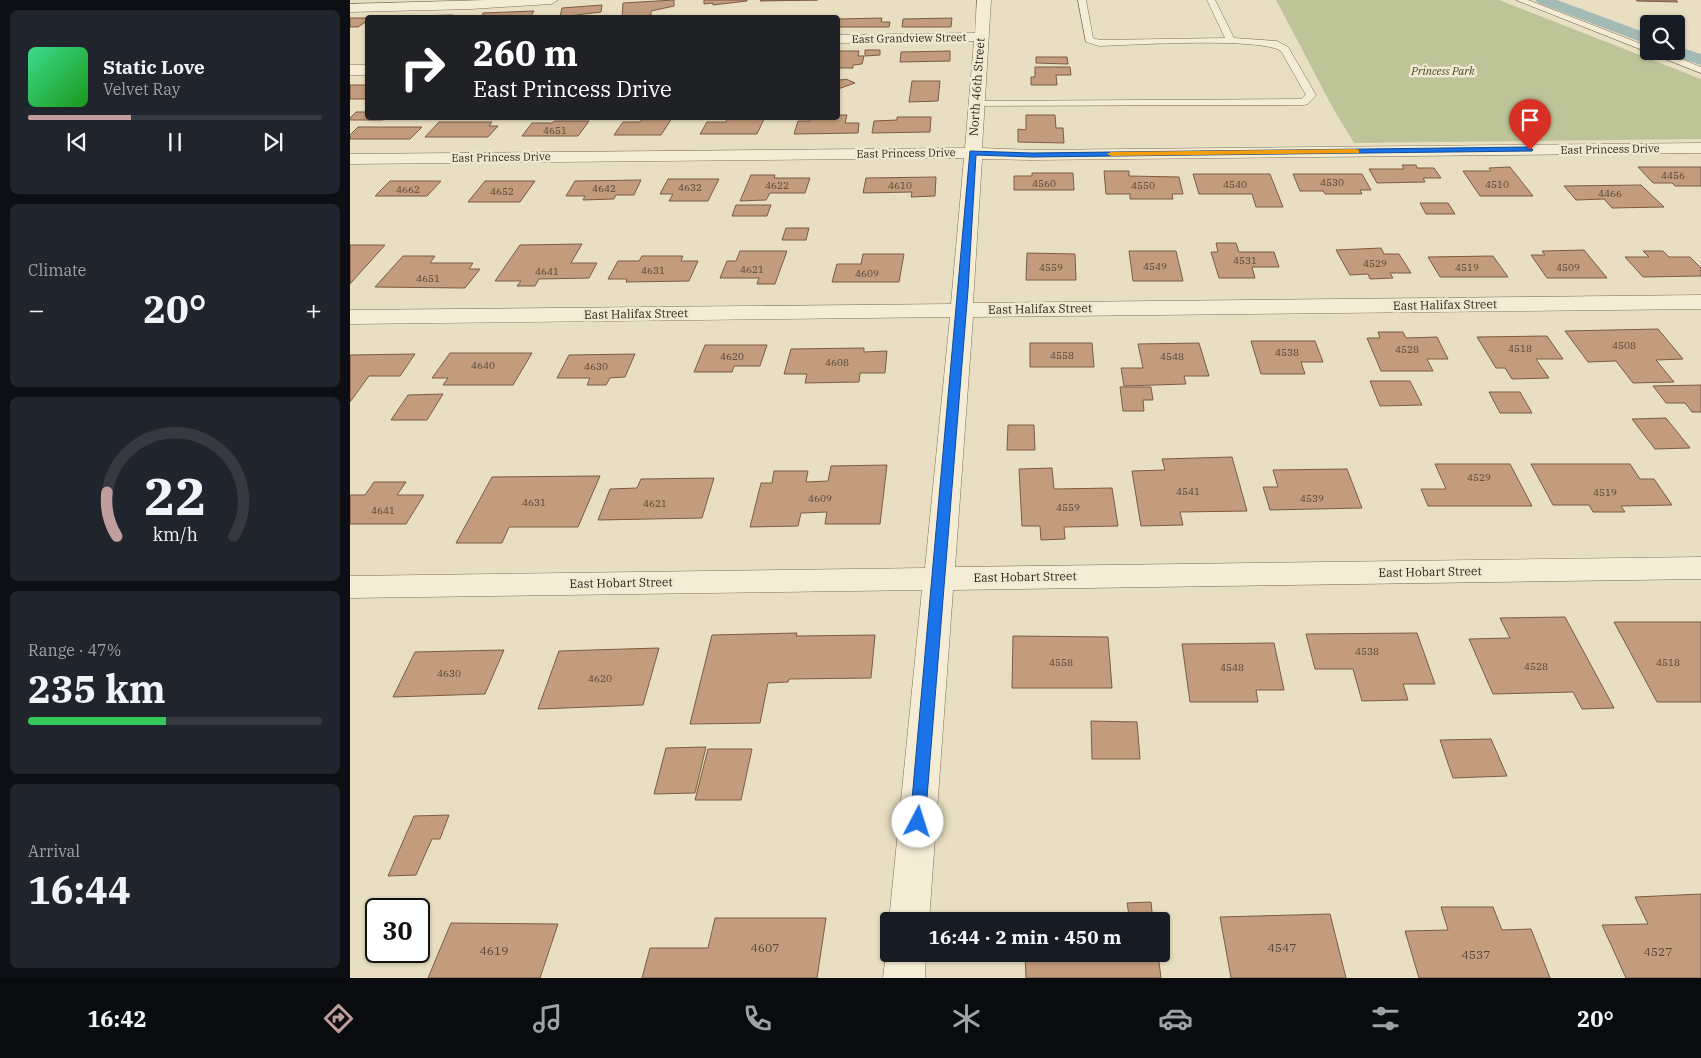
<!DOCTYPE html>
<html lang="en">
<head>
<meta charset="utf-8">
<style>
  body { margin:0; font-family:"IBM Plex Serif",serif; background:#20242c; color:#f1f3f6; height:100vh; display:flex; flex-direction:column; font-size:19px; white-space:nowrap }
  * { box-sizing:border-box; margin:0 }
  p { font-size:16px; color:#9ea1a6 }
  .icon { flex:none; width:28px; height:28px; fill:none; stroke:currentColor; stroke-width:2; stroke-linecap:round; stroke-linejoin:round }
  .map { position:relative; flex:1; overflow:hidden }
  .details { display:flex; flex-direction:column; gap:10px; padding:10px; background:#0d0f14; width:350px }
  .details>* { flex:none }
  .top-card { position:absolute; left:15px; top:15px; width:475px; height:105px; border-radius:5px; box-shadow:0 1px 4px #0004; background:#202124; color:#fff; overflow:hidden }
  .buttons { position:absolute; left:1290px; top:15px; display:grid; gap:10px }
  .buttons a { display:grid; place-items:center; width:45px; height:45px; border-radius:5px; background:#171b24; box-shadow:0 1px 4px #0004; font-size:25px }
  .speed { position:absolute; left:15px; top:898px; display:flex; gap:10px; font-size:25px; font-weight:700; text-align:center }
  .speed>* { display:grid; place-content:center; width:65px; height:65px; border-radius:50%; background:#171b24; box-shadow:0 1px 4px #0004; line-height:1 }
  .speed .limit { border:2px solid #111; border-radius:8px; background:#fff; color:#111 }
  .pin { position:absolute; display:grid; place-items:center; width:42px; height:42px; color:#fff; margin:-51px -21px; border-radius:50% 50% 50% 0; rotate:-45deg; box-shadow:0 0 5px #0007 }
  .pin .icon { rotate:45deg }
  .me { position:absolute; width:55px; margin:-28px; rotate:5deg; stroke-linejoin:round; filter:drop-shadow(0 0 4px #0008) }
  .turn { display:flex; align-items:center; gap:18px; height:105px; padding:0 25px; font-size:22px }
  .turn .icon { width:65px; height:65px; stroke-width:2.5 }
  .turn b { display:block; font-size:35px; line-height:42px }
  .big { font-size:38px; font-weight:700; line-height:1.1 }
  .details .tile { flex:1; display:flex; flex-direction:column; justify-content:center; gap:8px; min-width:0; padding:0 18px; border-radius:8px; background:#20242c }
  .details .dial { align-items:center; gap:0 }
  .dial svg { height:130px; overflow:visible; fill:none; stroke:#363941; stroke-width:7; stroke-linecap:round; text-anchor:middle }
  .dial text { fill:#f1f3f6; stroke:none }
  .song { display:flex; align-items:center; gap:15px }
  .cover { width:60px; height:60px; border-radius:8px; background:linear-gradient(135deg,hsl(150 70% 55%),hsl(120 70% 35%)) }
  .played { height:5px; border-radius:2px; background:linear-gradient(90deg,#c19e9e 35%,#363941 35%) }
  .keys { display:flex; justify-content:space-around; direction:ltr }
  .heat { display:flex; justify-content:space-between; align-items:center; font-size:28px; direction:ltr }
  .charge { height:8px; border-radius:4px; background:linear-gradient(90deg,#34c759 47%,#363941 0) }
  .trip { position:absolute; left:530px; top:912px; width:290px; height:50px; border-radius:5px; background:#171b24; box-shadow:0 1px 4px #0004; font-weight:700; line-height:50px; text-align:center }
  .tab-bar { display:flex; height:80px; justify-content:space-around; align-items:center; background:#090b0e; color:#9ea1a6 }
  .tab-bar .icon { width:35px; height:35px }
  .tab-bar .selected { color:#c19e9e }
  .tab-bar b { font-size:22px; color:#f1f3f6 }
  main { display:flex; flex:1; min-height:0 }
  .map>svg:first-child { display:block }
  .green { fill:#bdc498 }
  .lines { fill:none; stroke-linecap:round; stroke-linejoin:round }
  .canal { fill:#a4bbb5; fill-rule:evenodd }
  .building { fill:#c29c7c; stroke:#7c5c44 }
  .service-casing { stroke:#7f705b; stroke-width:1 }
  .minor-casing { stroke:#7f705b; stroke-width:1 }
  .service { fill:#f4ecd4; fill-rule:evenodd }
  .minor { fill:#f4ecd4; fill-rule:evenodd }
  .route { fill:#1a73e8; stroke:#114b97 }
  .slow { fill:#f59e0b }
  .labels { text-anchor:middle; stroke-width:5; stroke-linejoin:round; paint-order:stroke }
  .number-label { font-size:10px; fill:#554536 }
  .far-street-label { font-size:11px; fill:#31281e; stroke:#f0e8d1 }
  .far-park-label { font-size:11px; font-style:italic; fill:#404b27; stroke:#f0e8d1 }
  .street-label { font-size:12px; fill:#31281e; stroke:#f0e8d1 }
  .near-number-label { font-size:12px; fill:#554536 }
</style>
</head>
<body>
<main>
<section class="details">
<div class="tile">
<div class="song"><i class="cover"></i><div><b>Static Love</b><p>Velvet Ray</p></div></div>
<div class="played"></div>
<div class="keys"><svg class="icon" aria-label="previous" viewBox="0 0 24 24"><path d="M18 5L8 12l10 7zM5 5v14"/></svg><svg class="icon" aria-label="pause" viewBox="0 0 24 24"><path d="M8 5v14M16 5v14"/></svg><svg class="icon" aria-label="next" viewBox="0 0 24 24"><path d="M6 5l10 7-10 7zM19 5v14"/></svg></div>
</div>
<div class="tile"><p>Climate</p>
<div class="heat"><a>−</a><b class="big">20°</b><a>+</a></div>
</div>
<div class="tile dial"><svg viewBox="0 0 100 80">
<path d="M14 69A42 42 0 1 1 86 69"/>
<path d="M14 69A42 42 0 0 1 8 42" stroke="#c19e9e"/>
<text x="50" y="56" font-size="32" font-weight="700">22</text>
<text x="50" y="72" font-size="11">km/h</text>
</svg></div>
<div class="tile"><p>Range · 47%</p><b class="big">235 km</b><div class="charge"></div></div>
<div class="tile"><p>Arrival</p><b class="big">16:44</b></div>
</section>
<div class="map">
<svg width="1351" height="978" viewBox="0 0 1351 978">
  <rect width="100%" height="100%" fill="#e8dec2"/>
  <path class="green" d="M926 0H1149L1351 79V139L1004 143 984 110Z"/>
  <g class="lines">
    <path class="canal" d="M1185 0H1207L1299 34V45L1188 3Z
      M1326 46 1351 54V65L1320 55 1318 51H1326Z"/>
  </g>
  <path class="building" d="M324 0V6L301 11V15L272 18 273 3Z
    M354 0H397V1L363 5V3L354 4Z
    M411 0H468L410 1Z
    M1286 0H1326L1328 2 1287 1Z
    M252 5 251 12 210 17 212 8Z
    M184 11 180 18H131L133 13Z
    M103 15 101 18H62L64 16Z
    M0 18H18V20L8 27H0Z
    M532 18 531 22H540L539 27H488V19Z
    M602 18 601 27H552L553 19Z
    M515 50H530V55L515 56Z
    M488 51H509L508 56H514L512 64 503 65V68H488Z
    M600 51V61L550 62 551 52Z
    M686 57H717L718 64 686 63Z
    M685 67H720L721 75H706L707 85H681V77H685Z
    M488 79 491 80 496 79 505 83 488 89Z
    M562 81H590L588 101 559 102Z
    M0 85H18V99H0Z
    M6 112H18V118H36L33 120H0V118Z
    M488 115H497L495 123H509L508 133 444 134 448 121H460L461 118H488Z
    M676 115H705L706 128H713L714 143 668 142V129L676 130Z
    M547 117H581L580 132 522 133 524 121 547 120Z
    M293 118H322L311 135H264L273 122H290Z
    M377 119H414L407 134H350L357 122H376Z
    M204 121H239L228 136H172L182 123H202Z
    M89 122H142L139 126H148L138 137H75Z
    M8 127H72L60 139H0V135Z
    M1052 165H1066L1067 168H1084L1091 178H1073L1075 182 1027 183 1019 169H1054Z
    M1160 167 1183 196H1130L1113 171H1141L1139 168Z
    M1288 167H1351V186H1325L1322 183H1303Z
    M754 171H779V176L829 177 833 194H822L823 199H780V194H756Z
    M682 173H723L724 190H664V176H682Z
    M843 174H920L933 207H906L902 194H849Z
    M943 174H1012L1021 190H1010L1012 194H975L973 191H950Z
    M401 175H425L424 178H460L455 193H420L416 200 390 201Z
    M586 177 585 196 561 197 562 192 513 193 516 178Z
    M318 179H369L358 201H319L323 194H310Z
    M291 180 284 195H266L264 199 233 200 235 196H216L225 181Z
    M40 181H91L77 196H25Z
    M135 181H185L170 202H118Z
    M1291 185 1314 207 1262 208 1254 199 1226 200 1214 186Z
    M1070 203H1098L1105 214H1076Z
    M386 205H421L417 216H382Z
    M436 228H459L456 240H432Z
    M866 243H886L889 252H924L929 267H902L905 278H869L861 252H868Z
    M232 244 221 263H247L239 278 189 279 185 286H167L171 281H145L170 245Z
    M0 245H35L0 284Z
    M1031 248 1034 254H1049L1061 273H1040L1043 278 1020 279 1018 274 1000 275 986 250Z
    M1234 250 1257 278H1197L1181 255H1195L1192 251Z
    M390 251H437L425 284H407L409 278H370L377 261H386Z
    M779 251H826L833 281H783Z
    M1293 251H1313L1319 257H1340L1351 268V276L1293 277 1275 257H1299Z
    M677 253 725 254 726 280H676Z
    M513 254H554L549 282H482L487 264H511Z
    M53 256H85L80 263H123L119 269H130L115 288 25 287Z
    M292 256H333L331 261H348L339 281 276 282 277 279H258L268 261H289Z
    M1143 256 1158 277H1090L1078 257Z
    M1308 329 1333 359 1306 360 1324 382 1283 383 1266 361 1238 362 1215 331Z
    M1028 332H1053L1056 338 1087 337 1098 359H1077L1083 371H1031L1017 338H1030Z
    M1197 336 1213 359H1186L1199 378 1162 379 1155 368H1146L1127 337Z
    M901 341H965L973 362H951L955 374H911Z
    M680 343H742L744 367H680Z
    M849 343 859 376H834L836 384 774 386 771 368H793L788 344Z
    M355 345H417L410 366H384L382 372H344Z
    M514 348V352L537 351 535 373H510L509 382 455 383 457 374H434L441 349Z
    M100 353H182L163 385H93L98 378H82Z
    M65 354 50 376H19L0 402V355Z
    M285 354 275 377 260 378 256 385H237L240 378H207L219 355Z
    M1020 381H1060L1072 405 1030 406Z
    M1351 385V412H1342L1335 403H1316L1303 386Z
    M770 387H801L803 400H793L794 411H773Z
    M1139 392H1170L1182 413H1150Z
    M93 394 77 420H41L58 395Z
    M1316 418 1340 448 1305 449 1282 419Z
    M658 425H684L685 450H657Z
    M882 457 897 511 830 512 833 525 791 526 782 471 815 470 812 459Z
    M1085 464H1160L1182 506H1078L1071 489H1096Z
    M1181 464H1280L1290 479H1304L1322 505 1271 506 1275 512H1243L1239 505H1203Z
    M537 465 530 524H475L477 512 451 513 448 526 400 527 411 483H422L424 471H458L456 482 478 481 481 466Z
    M702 468 704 489 762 488 768 526 714 527 715 539 691 540 690 526H672L669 469Z
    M997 469 1012 508 920 510 913 487H928L923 470Z
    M250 476 228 527H159L152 543H106L142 477Z
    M364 478 352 518 248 520 260 489 287 488 291 479Z
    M24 482H56L47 495H74L56 524H0V495H15Z
    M1215 617 1264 708 1232 709 1223 692 1143 694 1119 639 1160 638 1150 618Z
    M1264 622H1351V702H1307Z
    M447 633 446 636 525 635 521 678 439 679 438 682 418 683 410 723 340 724 362 635Z
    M1067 633 1085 684H1053L1058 700 1012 701 1003 669H965L956 634Z
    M663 636 758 637 762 688H662Z
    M924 643 934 690H906L908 702H840L832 644Z
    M309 648 293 705 188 709 209 651Z
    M154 650 135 694 43 697 65 652Z
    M741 721 787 722 790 759H742Z
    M1141 739 1157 776 1103 778 1090 740Z
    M356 747 345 793 304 794 316 748Z
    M358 749H402L391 800H345Z
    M99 815 90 839H82L66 875 38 876 64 816Z
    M1351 894V978H1276L1252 925 1298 924 1285 897Z
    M801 902 803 921H780L777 903Z
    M1091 907H1143L1152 930 1181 929 1200 978H1069L1055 931 1098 930Z
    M980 914 996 978H881L870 917Z
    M365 918H476L467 978H292L300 948H358Z
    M101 923 208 924 190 978H78Z
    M675 954H808L811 978H676Z"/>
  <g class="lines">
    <defs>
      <path id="service" d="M728 0H736L743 38 750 40 875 38 857 0H865L884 38 927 41 938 47 966 95 958 104 954 105 622 106 621 104 622 102 626 101 951 99 956 95 931 51C910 37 781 45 749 46L736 42Z
        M1166 0H1178L1299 47V51H1311L1351 67V73Z"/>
      <path id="minor" d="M137 0H208L201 4 121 9 0 12V4Z
        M627 0H641L632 148 682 150 1351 143V153L682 160 632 159 623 303 1351 295V309L623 317 605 567 1351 557V579L603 590 579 921H539L572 590 0 598V576L575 568 600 317 0 324V310L601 304 614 158 0 164V154L615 148 624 41 488 43V35L625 33Z
        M0 65H18V75H0Z
        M539 946V954H576L575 978H533L536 954Z"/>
    </defs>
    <use href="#service" class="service-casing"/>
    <use href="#minor" class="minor-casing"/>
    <use href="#service" class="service"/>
    <use href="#minor" class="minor"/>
  </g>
  <path class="route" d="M1180 147 1183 150 1182 151 682 157 626 155 618 290 575 822 573 827 568 829 562 827 560 822 620 151 682 153Z"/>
  <path class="slow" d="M1006 149 1009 150V153L761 156 757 154 761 152Z"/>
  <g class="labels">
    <g class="number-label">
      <text x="205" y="134">4651</text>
      <text x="1323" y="179">4456</text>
      <text x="982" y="186">4530</text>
      <text x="694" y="187">4560</text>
      <text x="885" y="188">4540</text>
      <text x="1147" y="188">4510</text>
      <text x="427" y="189">4622</text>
      <text x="550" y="189">4610</text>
      <text x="793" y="189">4550</text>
      <text x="340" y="191">4632</text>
      <text x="254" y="192">4642</text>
      <text x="58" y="193">4662</text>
      <text x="152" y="195">4652</text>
      <text x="1260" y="197">4466</text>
      <text x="895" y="264">4531</text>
      <text x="1025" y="267">4529</text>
      <text x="805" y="270">4549</text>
      <text x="701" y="271">4559</text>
      <text x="1117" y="271">4519</text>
      <text x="1218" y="271">4509</text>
      <text x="402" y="273">4621</text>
      <text x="303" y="274">4631</text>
      <text x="197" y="275">4641</text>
      <text x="517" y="277">4609</text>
      <text x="78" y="282">4651</text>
      <text x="1274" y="349">4508</text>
      <text x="1170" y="352">4518</text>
      <text x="1057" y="353">4528</text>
      <text x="937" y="356">4538</text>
      <text x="712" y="359">4558</text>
      <text x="382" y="360">4620</text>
      <text x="822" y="360">4548</text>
      <text x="487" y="366">4608</text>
      <text x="133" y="369">4640</text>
      <text x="246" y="370">4630</text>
      <text x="1129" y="481">4529</text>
      <text x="838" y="495">4541</text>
      <text x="1255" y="496">4519</text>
      <text x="470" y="502">4609</text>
      <text x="962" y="502">4539</text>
      <text x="184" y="506">4631</text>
      <text x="305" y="507">4621</text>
      <text x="718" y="511">4559</text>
      <text x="33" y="514">4641</text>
      <text x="1017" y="655">4538</text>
      <text x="711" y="666">4558</text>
      <text x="1318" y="666">4518</text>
      <text x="1186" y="670">4528</text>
      <text x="882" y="671">4548</text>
      <text x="99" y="677">4630</text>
      <text x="250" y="682">4620</text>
    </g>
    <g class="far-street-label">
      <text transform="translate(559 38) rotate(-1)" y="4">East Grandview Street</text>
      <text transform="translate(1260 149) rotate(-1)" y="4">East Princess Drive</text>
      <text transform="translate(556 153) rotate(-1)" y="4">East Princess Drive</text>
      <text transform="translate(151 157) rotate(-1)" y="4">East Princess Drive</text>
    </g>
    <g class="far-park-label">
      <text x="1093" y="75">Princess Park</text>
    </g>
    <g class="street-label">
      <text transform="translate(627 87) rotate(-86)" y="4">North 46th Street</text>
      <text transform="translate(1095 305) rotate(-1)" y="4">East Halifax Street</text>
      <text transform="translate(690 309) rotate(-1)" y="4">East Halifax Street</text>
      <text transform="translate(286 314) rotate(-1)" y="4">East Halifax Street</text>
      <text transform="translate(1080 572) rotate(-1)" y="4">East Hobart Street</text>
      <text transform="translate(675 577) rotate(-1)" y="4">East Hobart Street</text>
      <text transform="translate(271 583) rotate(-1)" y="4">East Hobart Street</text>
    </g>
    <g class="near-number-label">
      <text x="415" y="952">4607</text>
      <text x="932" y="952">4547</text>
      <text x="144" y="955">4619</text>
      <text x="1308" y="956">4527</text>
      <text x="1126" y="959">4537</text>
    </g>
  </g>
</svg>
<div class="buttons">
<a><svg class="icon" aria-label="search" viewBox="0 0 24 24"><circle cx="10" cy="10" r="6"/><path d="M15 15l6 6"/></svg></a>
</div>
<div class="speed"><div class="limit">30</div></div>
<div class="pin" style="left:1180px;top:150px;background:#d93025"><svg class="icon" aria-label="arrive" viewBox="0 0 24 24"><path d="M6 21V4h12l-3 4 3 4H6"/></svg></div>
<svg class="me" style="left:568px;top:822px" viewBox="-20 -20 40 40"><circle r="19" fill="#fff"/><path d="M0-13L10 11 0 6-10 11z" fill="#1a73e8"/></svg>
<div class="trip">16:44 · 2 min · 450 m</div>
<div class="top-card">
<div class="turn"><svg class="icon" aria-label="right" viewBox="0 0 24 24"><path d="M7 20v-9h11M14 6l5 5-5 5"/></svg><div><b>260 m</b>East Princess Drive</div></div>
</div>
</div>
</main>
<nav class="tab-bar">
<b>16:42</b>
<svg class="icon selected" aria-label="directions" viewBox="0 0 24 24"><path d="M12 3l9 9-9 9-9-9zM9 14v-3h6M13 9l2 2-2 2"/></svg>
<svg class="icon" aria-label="music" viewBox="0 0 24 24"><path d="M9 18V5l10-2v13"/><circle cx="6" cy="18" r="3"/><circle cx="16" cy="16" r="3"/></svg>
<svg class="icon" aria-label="phone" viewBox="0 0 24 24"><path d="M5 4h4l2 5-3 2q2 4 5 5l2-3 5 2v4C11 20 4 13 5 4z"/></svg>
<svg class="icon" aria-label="climate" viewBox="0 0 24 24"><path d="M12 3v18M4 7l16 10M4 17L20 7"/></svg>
<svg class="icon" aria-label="car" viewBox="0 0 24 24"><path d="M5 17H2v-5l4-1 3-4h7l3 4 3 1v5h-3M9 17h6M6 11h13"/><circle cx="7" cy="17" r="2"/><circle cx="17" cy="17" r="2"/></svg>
<svg class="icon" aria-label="filters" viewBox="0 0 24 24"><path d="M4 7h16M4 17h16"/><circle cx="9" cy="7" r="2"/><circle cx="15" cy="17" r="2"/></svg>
<b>20°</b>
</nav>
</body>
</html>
